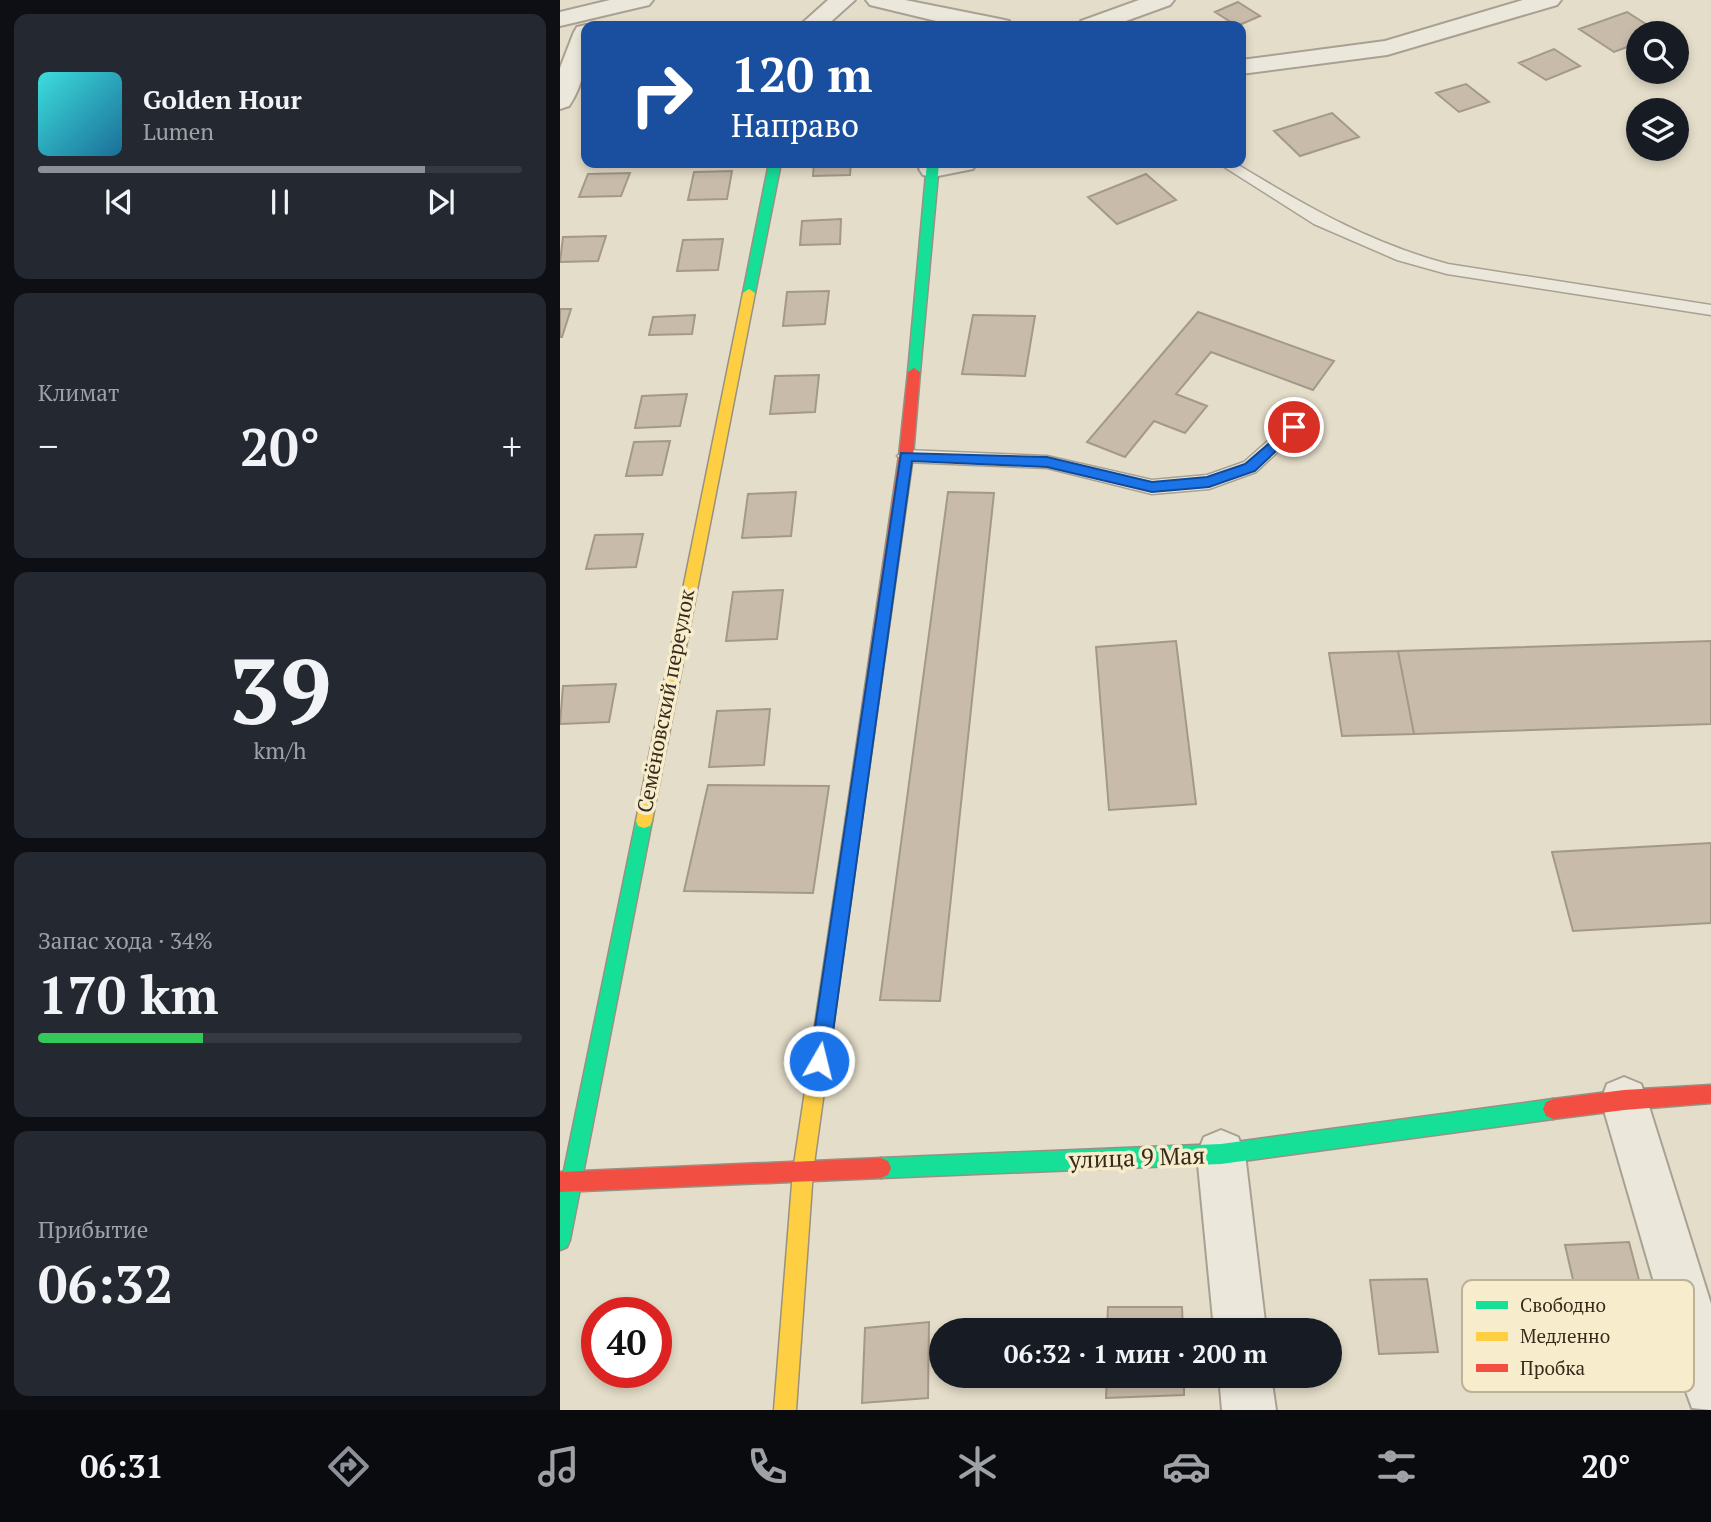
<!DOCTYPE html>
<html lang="ru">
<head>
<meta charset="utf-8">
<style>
  body { margin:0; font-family:"PT Serif",serif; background:#242831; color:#f1f3f6; height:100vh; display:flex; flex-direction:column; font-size:26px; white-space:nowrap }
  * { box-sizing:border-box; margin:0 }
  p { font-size:23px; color:#9ea1a6 }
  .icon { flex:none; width:38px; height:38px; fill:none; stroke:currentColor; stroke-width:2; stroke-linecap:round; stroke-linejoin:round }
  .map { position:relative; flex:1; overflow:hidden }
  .side { display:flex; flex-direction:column; gap:14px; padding:14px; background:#0d0f14; width:560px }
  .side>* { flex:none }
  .hud { position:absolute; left:21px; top:21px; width:665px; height:147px; border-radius:14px; box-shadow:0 4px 10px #0003; background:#1a4fa0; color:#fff; overflow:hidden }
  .buttons { position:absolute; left:1066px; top:21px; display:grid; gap:14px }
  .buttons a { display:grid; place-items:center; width:63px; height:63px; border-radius:50%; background:#171b24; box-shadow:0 4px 10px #0003; font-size:35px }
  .speed { position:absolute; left:21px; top:1297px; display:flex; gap:14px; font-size:35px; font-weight:700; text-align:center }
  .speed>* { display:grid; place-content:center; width:91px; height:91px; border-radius:50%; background:#171b24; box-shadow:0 4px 10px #0003; line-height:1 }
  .speed .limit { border:10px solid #d22; background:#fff; color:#111 }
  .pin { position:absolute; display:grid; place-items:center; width:60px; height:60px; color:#fff; margin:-30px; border:4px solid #fff; border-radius:50%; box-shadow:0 2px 7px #0007 }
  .me { position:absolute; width:77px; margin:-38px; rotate:8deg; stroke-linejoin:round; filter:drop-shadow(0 0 5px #0008) }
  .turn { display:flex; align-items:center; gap:24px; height:147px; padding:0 35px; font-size:32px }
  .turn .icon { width:91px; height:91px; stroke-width:2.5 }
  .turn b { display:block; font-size:49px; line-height:60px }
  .big { font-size:52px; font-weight:800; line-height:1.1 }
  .side .tile { flex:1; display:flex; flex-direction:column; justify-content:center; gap:10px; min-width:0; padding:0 24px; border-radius:14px; background:#242831 }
  .side .dial { align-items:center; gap:0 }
  .dial b { font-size:91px; line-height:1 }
  .song { display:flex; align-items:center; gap:21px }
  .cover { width:84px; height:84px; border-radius:10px; background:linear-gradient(135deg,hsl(180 70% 55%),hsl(200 70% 35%)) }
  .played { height:7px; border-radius:4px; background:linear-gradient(90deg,#8c9099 80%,#363941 80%) }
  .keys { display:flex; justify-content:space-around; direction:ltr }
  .heat { display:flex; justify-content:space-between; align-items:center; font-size:38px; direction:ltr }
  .charge { height:10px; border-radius:5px; background:linear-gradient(90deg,#34c759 34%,#363941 0) }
  .trip { position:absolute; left:369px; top:1318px; width:413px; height:70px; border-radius:35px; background:#171b24; box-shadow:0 4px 10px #0003; font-weight:800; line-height:70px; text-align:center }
  .tabs { display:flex; height:112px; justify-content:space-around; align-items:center; background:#090b0e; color:#9ea1a6 }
  .tabs .icon { width:49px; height:49px }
  .tabs .on { color:#8c9099 }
  .tabs b { font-size:32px; color:#f1f3f6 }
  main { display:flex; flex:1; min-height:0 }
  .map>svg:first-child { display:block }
  .building { fill:#c8bbaa; stroke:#a49888; stroke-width:2 }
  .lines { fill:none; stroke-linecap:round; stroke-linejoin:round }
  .lane-casing { stroke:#a8a193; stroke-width:3 }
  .street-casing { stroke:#a8a193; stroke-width:4 }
  .fast-casing { stroke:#989183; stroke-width:3 }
  .slow-casing { stroke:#989183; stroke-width:3 }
  .jam-casing { stroke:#989183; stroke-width:3 }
  .lane { fill:#ebe7db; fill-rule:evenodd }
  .street { fill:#ebe7db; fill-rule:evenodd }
  .fast { fill:#16e098; fill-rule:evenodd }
  .slow { fill:#ffcf43; fill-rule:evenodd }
  .jam { fill:#f24e42; fill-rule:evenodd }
  .route { fill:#1a73e8; stroke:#114b97; stroke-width:2 }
  .labels { text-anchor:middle; stroke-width:7; stroke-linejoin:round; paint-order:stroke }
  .street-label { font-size:21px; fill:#372a1b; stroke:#f7edcd }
  .near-street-label { font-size:24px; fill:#372a1b; stroke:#f7edcd }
  .key { fill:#f7edcd; stroke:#bdb298; stroke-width:2 }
  .key-label { font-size:19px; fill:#372a1b }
</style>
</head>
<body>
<main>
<section class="side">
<div class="tile">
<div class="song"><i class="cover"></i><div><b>Golden Hour</b><p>Lumen</p></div></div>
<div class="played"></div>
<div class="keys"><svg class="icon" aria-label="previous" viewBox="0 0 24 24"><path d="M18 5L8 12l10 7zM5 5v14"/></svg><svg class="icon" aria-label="pause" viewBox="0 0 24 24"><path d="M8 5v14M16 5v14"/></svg><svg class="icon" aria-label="next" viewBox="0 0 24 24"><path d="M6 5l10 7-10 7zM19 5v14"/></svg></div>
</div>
<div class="tile"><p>Климат</p>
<div class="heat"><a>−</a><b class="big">20°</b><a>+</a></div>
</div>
<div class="tile dial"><b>39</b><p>km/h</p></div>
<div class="tile"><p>Запас хода · 34%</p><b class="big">170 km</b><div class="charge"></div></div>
<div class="tile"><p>Прибытие</p><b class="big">06:32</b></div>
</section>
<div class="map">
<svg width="1151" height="1410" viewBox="0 0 1151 1410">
  <rect width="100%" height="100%" fill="#e4ddc9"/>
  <path class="building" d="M678 2 700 16 677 26 655 12Z
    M1067 12 1100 33H1078V43L1054 52 1019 29Z
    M994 49 1020 66 986 80 959 63Z
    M906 84 929 102 899 112 876 93Z
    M772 113 799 137 740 156 714 131Z
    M254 163H291L290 175 253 176Z
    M172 171 167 199 128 200 134 172Z
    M70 173 61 196 19 197 28 174Z
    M586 174 616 200 557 224 528 197Z
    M281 219 280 244 240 245 242 221Z
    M46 236 38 261 0 262 3 237Z
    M163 239 158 270 117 271 123 240Z
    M269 291 265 324 223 326 227 292Z
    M0 309H11L2 337H0Z
    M638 312 774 361 753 390 651 352 616 394 647 406 625 433 594 421 565 457 527 442Z
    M135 315 132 334 89 335 93 317Z
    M413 315 475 316 465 376 402 374Z
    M259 375 255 412 210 414 215 376Z
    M127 394 120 426 75 428 82 396Z
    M110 441 102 475 66 476 74 442Z
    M236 492 231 536 182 538 188 494Z
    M388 492 434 493 380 1001 320 1000Z
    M83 534 76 567 26 569 35 535Z
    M223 590 217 639 166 641 173 592Z
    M616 641 636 804 549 810 536 647Z
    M1151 641V724L854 734 838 651Z
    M838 651 854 734 782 736 769 653Z
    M56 684 49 722 0 724 3 686Z
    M210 709 204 765 149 767 157 711Z
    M148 785 269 786 253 893 124 891Z
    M1151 843V923L1013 931 992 852Z
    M1069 1242 1089 1318 1023 1323 1005 1245Z
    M867 1279 878 1352 819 1354 810 1280Z
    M548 1307H622L623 1330H547Z
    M369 1322 368 1398 302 1403 305 1328Z
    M547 1376H624V1395L546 1398Z"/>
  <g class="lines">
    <defs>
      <path id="lane" d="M658 163H675C746 206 807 242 888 264L1151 305V315L887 274 837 260 754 224Z
        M734 421 743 427 740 431 696 472 649 489 592 494 487 468 346 462 337 456 346 450 487 456 592 480 647 475 684 462 728 423Z"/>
      <path id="street" d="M50 0H93L89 5 0 26V12Z
        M268 0H295L266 26H239Z
        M306 0H345L440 19 449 21 452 26H397L310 5Z
        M579 0H614L610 5 552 26H518L521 21Z
        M963 0H1001L997 5 827 55 681 74V60L825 41Z
        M26 25 32 26H26C26 54 26 82 9 106L0 109V68L14 32 17 27Z
        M365 163H417L413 169 373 177 363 175 359 169Z
        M1064 1077 1081 1084 1087 1100 1151 1304V1410L1132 1408 1125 1389 1041 1100 1047 1084Z
        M661 1130 678 1137 685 1154 706 1330H654L637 1154 644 1137Z
        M659 1376H711L716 1410H662Z"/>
      <path id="fast" d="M209 163H221L195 293 189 297 183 293Z
        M367 163H379L360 372 354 376 348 372Z
        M84 814 90 816 92 821 10 1240 7 1247 0 1250V1190L76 821 78 816Z
        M993 1099 1000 1102 1003 1109 1000 1116 993 1119 661 1164 321 1178 314 1175 311 1168 314 1161 321 1158 661 1144Z"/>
      <path id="slow" d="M189 289 195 293 92 821 90 826 84 828 78 826 76 821 183 293Z
        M294 811 300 813 302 818 253 1171 236 1410H214L233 1171 286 818 288 813Z"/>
      <path id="jam" d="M354 368 360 372 353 456 302 818 300 823 294 825 288 823 286 818 339 456 348 372Z
        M1151 1085V1103L1064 1110 993 1119 986 1116 983 1109 986 1102 993 1099 1064 1090Z
        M321 1158 328 1161 331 1168 328 1175 321 1178 0 1192V1172Z"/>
    </defs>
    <use href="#lane" class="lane-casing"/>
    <use href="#street" class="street-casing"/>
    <use href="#fast" class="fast-casing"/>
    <use href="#slow" class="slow-casing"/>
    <use href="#jam" class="jam-casing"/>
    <use href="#lane" class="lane"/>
    <use href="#street" class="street"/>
    <use href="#fast" class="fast"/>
    <use href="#slow" class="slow"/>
    <use href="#jam" class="jam"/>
  </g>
  <path class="route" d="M734 422 740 427 738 430 695 471 649 487 592 492 487 467 352 461 269 1061 266 1068 259 1071 252 1068 250 1061 341 453 487 457 592 482 647 477 685 464Z"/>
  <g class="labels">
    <g class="street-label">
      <text transform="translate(106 701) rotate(-79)" y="7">Семёновский переулок</text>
    </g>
    <g class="near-street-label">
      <text transform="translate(577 1158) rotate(-2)" y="8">улица 9 Мая</text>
    </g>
  </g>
  <rect x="902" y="1280" width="232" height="112" rx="10" class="key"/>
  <rect x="916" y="1301" width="32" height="8" fill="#16e098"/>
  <rect x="916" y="1332" width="32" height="9" fill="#ffcf43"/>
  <rect x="916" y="1364" width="32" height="8" fill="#f24e42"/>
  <g class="key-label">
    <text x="960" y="1312">Свободно</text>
    <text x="960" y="1343">Медленно</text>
    <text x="960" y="1375">Пробка</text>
  </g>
</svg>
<div class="buttons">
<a><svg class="icon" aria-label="search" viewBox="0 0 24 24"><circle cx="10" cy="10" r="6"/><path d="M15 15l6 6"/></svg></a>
<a><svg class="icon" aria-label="layers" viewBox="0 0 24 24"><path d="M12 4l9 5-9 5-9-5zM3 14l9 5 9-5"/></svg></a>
</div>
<div class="speed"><div class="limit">40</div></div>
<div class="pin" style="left:734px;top:427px;background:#d93025"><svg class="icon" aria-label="arrive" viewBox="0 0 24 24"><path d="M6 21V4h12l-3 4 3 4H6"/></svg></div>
<svg class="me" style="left:259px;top:1061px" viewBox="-20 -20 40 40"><circle r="17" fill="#1a73e8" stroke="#fff" stroke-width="3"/><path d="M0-11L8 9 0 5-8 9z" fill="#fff"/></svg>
<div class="trip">06:32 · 1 мин · 200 m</div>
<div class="hud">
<div class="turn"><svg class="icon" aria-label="right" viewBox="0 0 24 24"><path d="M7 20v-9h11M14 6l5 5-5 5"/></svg><div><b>120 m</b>Направо</div></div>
</div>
</div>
</main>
<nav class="tabs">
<b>06:31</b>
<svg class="icon on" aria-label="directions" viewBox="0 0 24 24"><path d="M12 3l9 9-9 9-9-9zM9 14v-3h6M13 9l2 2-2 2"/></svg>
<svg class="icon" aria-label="music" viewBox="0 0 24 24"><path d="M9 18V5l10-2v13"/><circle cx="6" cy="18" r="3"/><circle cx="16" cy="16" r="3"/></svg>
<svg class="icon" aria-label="phone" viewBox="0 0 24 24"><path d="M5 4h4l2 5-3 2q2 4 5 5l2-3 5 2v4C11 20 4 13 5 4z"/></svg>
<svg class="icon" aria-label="climate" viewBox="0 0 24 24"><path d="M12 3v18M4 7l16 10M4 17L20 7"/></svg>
<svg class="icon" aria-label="car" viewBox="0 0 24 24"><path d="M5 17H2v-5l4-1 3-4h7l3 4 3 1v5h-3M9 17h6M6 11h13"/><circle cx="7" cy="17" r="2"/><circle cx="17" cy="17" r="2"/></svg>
<svg class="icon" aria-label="filters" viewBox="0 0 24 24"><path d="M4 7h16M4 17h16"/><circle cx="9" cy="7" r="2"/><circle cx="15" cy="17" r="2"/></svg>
<b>20°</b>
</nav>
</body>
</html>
